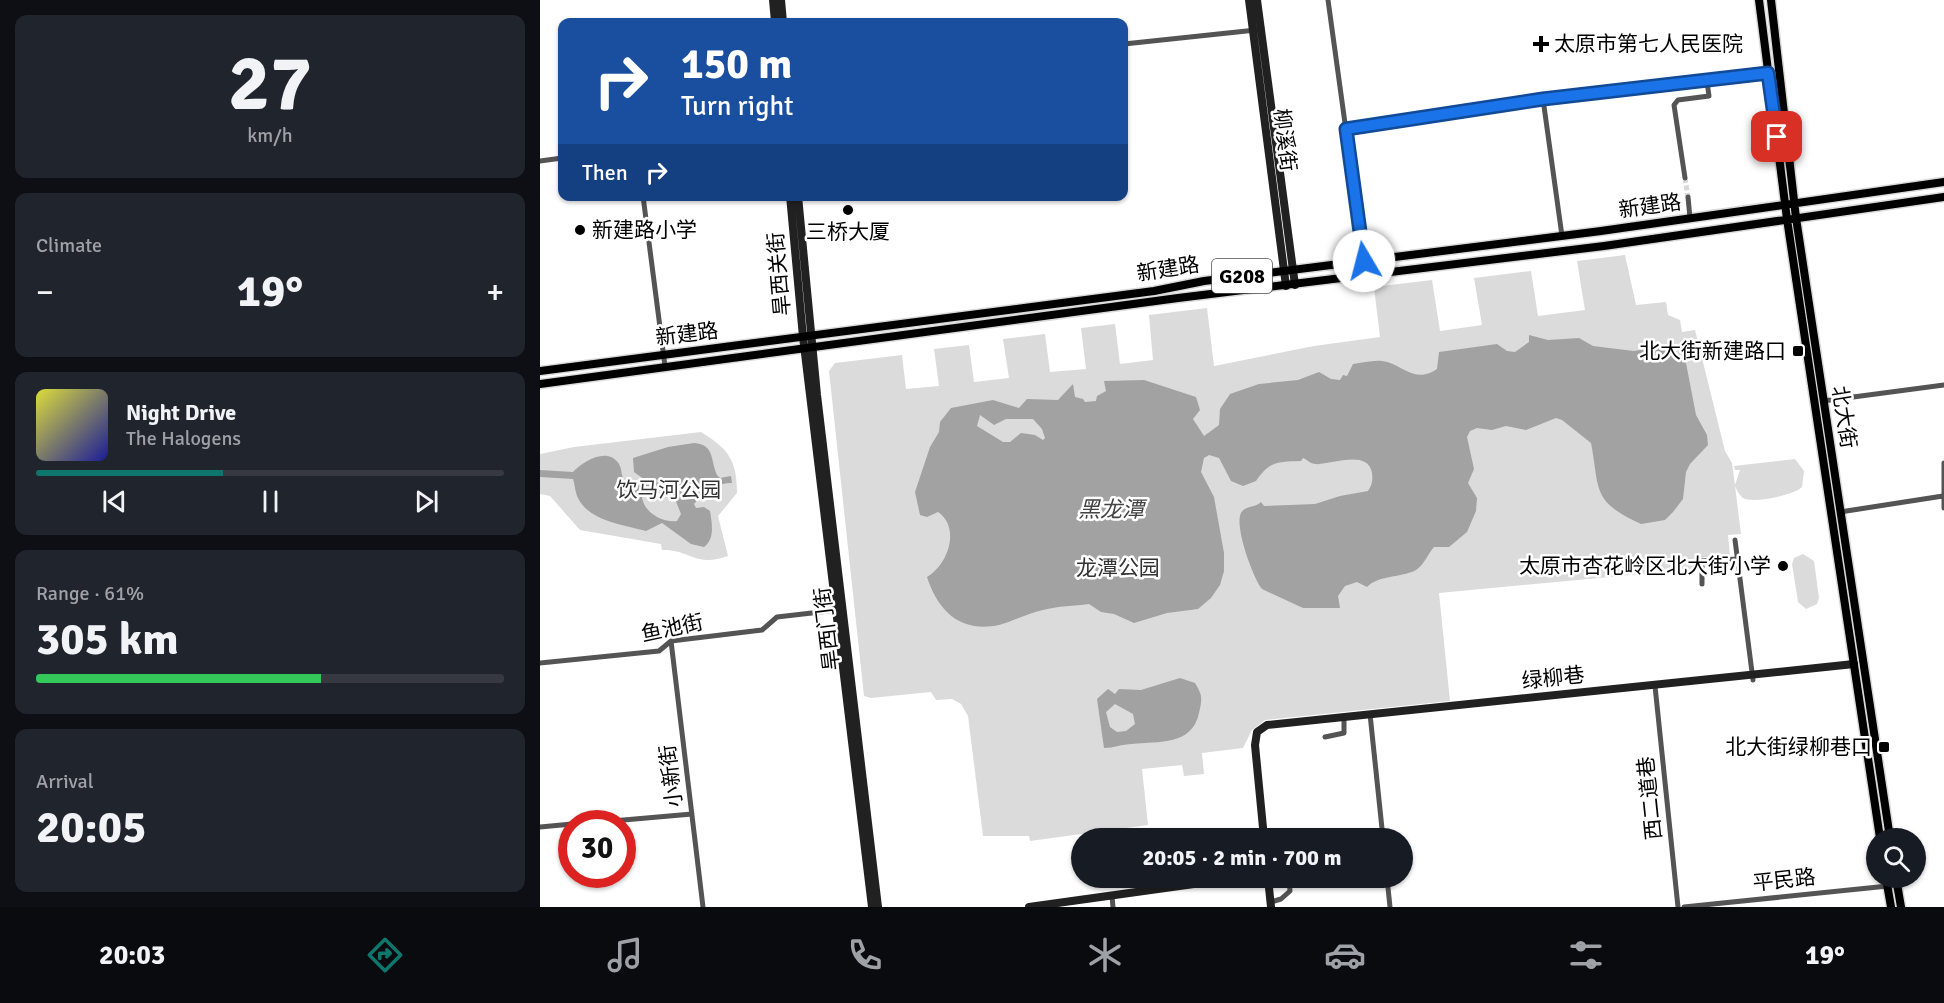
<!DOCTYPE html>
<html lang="en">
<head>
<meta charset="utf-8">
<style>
  body { margin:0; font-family:Signika,"Noto Sans SC",sans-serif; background:#20242c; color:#f1f3f6; height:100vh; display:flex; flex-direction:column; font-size:22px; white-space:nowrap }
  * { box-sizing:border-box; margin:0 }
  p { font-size:20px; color:#9ea1a6 }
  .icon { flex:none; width:33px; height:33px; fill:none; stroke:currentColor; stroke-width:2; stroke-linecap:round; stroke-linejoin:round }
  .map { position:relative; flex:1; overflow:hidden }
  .sheet { display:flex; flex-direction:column; gap:15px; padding:15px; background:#0d0f14; width:540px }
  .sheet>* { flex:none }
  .top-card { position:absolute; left:18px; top:18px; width:570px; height:183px; border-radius:12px; box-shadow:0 2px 4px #0004; background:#1a4fa0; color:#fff; overflow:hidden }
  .tools { position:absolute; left:1326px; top:828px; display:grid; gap:12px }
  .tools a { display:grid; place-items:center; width:60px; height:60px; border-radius:50%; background:#171b24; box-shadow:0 2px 4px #0004; font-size:30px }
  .speed { position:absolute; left:18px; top:810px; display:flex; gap:12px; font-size:30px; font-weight:700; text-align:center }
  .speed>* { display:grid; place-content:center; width:78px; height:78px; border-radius:50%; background:#171b24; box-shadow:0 2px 4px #0004; line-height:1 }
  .speed .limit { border:9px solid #d22; background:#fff; color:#111 }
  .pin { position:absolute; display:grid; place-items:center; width:51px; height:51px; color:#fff; margin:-26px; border-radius:12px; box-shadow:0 3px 9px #0006 }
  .me { position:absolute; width:66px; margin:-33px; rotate:352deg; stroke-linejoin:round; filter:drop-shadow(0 0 4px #0008) }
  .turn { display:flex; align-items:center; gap:21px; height:126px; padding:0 24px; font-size:27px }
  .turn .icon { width:78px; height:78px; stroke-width:2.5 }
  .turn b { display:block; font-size:42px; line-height:51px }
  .then { display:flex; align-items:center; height:57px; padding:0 24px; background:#0003; gap:12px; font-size:22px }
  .big { font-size:45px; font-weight:800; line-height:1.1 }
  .sheet .tile { flex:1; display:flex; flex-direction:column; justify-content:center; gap:9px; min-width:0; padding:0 21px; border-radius:12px; background:#20242c }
  .sheet .dial { align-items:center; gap:0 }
  .dial b { font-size:78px; line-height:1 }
  .song { display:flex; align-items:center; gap:18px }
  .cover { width:72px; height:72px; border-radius:9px; background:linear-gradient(135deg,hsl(60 70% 55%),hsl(240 70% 35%)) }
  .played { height:6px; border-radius:3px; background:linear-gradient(90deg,#0f766e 40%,#363941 40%) }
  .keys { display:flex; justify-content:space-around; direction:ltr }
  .heat { display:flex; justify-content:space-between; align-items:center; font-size:33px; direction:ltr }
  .charge { height:9px; border-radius:4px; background:linear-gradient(90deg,#34c759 61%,#363941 0) }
  .trip { position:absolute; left:531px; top:828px; width:342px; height:60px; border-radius:30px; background:#171b24; box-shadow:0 2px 4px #0004; font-weight:800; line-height:60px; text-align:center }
  .tabs { display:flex; height:96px; justify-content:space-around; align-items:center; background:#090b0e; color:#9ea1a6 }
  .tabs .icon { width:42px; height:42px }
  .tabs .active { color:#0f766e }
  .tabs b { font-size:27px; color:#f1f3f6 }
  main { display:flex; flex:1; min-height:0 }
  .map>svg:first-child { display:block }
  .green { fill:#dbdbdb }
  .water { fill:#a2a2a2; fill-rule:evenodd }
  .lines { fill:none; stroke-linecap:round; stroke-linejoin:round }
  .street-tunnel { stroke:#d9d9d9; stroke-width:5; stroke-dasharray:5 2.5; stroke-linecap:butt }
  .primary-casing { stroke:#dbdbdb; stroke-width:11 }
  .street { stroke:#545454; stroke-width:5 }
  .secondary { stroke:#212121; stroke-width:8 }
  .primary { stroke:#000; stroke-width:8 }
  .route-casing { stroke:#114b97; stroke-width:15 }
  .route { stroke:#1a73e8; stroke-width:10 }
  .poi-dot { fill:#000; stroke:#fff; stroke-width:2 }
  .labels { text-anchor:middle; stroke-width:5; stroke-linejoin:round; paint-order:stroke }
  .shield { fill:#fff; stroke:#4c4c4c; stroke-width:1.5 }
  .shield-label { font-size:20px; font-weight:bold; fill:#000 }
  .poi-label { font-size:21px; fill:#000; stroke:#fff; text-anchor:end }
  .street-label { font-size:21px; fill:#000; stroke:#fff }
  .park-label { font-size:21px; fill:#323232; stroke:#fff }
  .water-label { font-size:22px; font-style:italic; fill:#434343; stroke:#fff }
</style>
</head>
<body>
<main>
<section class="sheet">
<div class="tile dial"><b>27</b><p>km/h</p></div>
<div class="tile"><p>Climate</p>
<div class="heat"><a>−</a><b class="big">19°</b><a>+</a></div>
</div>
<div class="tile">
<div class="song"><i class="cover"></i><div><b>Night Drive</b><p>The Halogens</p></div></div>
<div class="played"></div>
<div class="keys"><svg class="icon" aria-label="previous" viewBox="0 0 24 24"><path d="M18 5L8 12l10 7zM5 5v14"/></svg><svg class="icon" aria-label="pause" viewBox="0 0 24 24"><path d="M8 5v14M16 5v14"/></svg><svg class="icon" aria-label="next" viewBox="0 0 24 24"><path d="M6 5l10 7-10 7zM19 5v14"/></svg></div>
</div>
<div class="tile"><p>Range · 61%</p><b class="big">305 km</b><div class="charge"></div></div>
<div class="tile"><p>Arrival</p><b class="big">20:05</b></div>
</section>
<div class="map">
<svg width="1404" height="907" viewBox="0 0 1404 907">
  <rect width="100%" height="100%" fill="#fff"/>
  <path class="green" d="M1085 255 1096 305 1126 302 1128 315 1140 320 1142 332 1155 330 1185 451 1192 463 1195 485 1200 470H1195L1194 466 1255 459 1264 471 1262 487C1254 495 1213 504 1203 498 1199 495 1197 490 1195 486L1201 534 1188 535 1190 555 1159 558 1155 569 899 593 910 701 725 720 712 730 703 748 662 753 664 774 644 776 642 765 602 769 608 825 490 841 489 836H443L428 716 421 704 412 699 396 700 391 692 331 698 324 696 289 371 295 363 362 355 366 389 399 386 394 349 429 345 434 382 469 378 463 339 505 334 510 372 546 369 541 328 575 324 580 364 613 360 609 315 667 308 674 366 774 346 840 337 834 287 892 280 900 331 942 325 934 278 991 271 998 316 1045 310 1037 261Z
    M161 432C189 449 197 461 197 493L178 516 188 556C155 568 150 549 122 550L121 544 40 530 10 496 0 494V454L34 447Z
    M1263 554 1274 561 1279 598 1277 604 1266 609 1258 602 1252 564 1254 558Z"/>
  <path class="water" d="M989 335 1008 340 1039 338 1053 346 1094 351 1125 346 1139 354 1146 363 1156 415 1167 435 1168 445 1150 464 1146 472 1143 499 1133 512 1125 520 1101 524C1051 501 1060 490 1051 443L1022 420 1016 418 986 430 966 426 952 430 937 428 930 431 927 437 934 469 928 483 937 498 936 511 927 532 909 547H894C888 554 884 565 876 570 861 578 838 575 827 587L817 582 805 586 798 596 800 608H763L722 589C713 578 694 526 701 513 705 505 716 508 721 502L724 506 775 504 800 496 828 491C832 485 833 480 832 473 828 448 788 466 775 464 769 463 768 460 763 458L761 461C739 462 730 460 716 481L703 486 691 481 679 458 669 455 664 458 661 472 674 497 684 553V571L680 585 671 598 658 609 627 613 594 623 574 614 561 612 549 604C534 606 518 606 503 610 488 613 474 621 459 625 420 633 398 611 387 577 408 565 421 528 398 512L387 517 380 515 375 492 390 447 399 432 400 422 411 408 453 400 479 408 487 399 518 400 533 384 535 397 543 399 545 402 556 401 557 396 566 391 564 381 604 380 656 397 660 410 653 419 664 436 679 425 680 409 690 394 719 384 758 380 779 372 791 379 800 380 803 375 807 376 813 364C822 363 833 360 842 361 862 363 873 385 897 369L899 352 957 344 967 351 975 352 989 342ZM440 415 454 425 466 419H493L502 429 505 438 503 440 495 435 481 433 470 442H463L437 426Z
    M154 443C175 445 170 459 177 475L180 478 191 476 192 483C177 482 163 493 154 504L156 508 164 507 170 511C172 524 175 539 164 547L151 544 122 523 106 531C84 525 49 521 38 498 35 492 35 485 33 479L0 477V470L33 472C43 462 67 446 79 464 82 469 81 476 85 482L99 485 105 480 94 472 93 458 128 447ZM114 487H120L133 494 141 514 137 521C123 523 104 513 102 497L107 490Z
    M640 678 655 683C663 696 662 699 659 713 652 746 619 741 592 744 582 744 574 748 564 748L557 699 568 689 575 694 579 689 601 690ZM575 704 593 714 595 724 586 731 577 732 570 727 566 712Z"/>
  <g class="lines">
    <path class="street-tunnel" d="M1145 178 1148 197"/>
    <defs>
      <path id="primary" d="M1219 0 1247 219 1340 838
        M1231 0 1256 218 1350 838
        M0 371 614 291 664 281 1061 231 1404 182
        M0 384 638 298 1064 246 1404 197
        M1346 878 1351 907
        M1356 878 1361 907"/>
    </defs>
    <use href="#primary" class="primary-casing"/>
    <path class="street" d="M788 0 824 261
      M584 44 716 30
      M1003 99 1022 236
      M806 129 1003 99 1228 73
      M0 161 22 158
      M1145 178 1134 105 1138 100 1169 96 1167 82
      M103 196 125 366
      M1148 197 1150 218
      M1283 401 1404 385
      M1404 463V508
      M1300 512 1403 496
      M1195 540 1213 680
      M1162 584V561L1197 559
      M131 641 163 907
      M0 663 119 651 131 641 222 630 237 617 298 610
      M1115 686 1138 907
      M830 714 843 838
      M785 737 804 733V716
      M38 824 152 814
      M0 827 32 824
      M847 878 850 907
      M572 896 573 907
      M731 902 741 899 750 891 749 878
      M1144 907 1348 886"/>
    <path class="secondary" d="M233 0 235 22
      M241 0 243 22
      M709 0 746 286
      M717 0 755 285
      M250 196 263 337 332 907
      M258 196 277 395 338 907
      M724 838 715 745 717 732 727 725 1314 664
      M728 878 731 907
      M693 882 725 878
      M489 907 697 878"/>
    <use href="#primary" class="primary"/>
  </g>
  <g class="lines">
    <defs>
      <path id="route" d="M824 261 806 129 1003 99 1228 73 1237 137"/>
    </defs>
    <use href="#route" class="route-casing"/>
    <use href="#route" class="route"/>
  </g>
  <g class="poi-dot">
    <path d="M998 35h6v6h6v6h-6v6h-6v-6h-6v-6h6z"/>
    <circle cx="308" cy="210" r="6"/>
    <circle cx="40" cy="230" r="6"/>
    <rect x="1252" y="345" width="12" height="12" rx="3"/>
    <circle cx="1243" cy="566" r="6"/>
    <rect x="1338" y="741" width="12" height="12" rx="3"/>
  </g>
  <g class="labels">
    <rect class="shield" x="672" y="259" width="60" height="34" rx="4.5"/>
    <g class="shield-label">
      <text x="702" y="283">G208</text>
    </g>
    <g class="poi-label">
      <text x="1014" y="51" text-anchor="start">太原市第七人民医院</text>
      <text x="52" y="237" text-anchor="start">新建路小学</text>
      <text x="308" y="239" text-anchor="middle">三桥大厦</text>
      <text x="1246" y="358">北大街新建路口</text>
      <text x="1231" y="573">太原市杏花岭区北大街小学</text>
      <text x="1332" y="754">北大街绿柳巷口</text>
    </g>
    <g class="street-label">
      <text transform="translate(745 140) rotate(83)" y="7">柳溪街</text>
      <text transform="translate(1110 206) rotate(-8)" y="7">新建路</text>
      <text transform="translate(628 269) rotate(-9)" y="7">新建路</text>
      <text transform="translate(239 274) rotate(-95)" y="7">旱西关街</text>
      <text transform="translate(147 334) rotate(-7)" y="7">新建路</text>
      <text transform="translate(1304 417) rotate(81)" y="7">北大街</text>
      <text transform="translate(132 628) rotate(-12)" y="7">鱼池街</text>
      <text transform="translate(287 629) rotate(-97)" y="7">旱西门街</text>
      <text transform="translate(1013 678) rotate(-6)" y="7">绿柳巷</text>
      <text transform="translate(131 776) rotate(-97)" y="7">小新街</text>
      <text transform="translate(1110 798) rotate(-96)" y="7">西二道巷</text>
      <text transform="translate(1244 880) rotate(-6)" y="7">平民路</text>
    </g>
    <g class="park-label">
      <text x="129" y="497">饮马河公园</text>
      <text x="578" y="575">龙潭公园</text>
    </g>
    <g class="water-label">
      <text x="571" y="517">黑龙潭</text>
    </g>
  </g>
</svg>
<div class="tools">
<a><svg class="icon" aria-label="search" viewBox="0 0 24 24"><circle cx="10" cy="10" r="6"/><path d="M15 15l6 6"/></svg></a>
</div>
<div class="speed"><div class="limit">30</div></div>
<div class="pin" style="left:1237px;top:137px;background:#d93025"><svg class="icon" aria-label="arrive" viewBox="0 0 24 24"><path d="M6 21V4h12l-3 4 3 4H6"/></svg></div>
<svg class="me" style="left:824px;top:261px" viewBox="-20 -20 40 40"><circle r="19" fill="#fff"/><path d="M0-13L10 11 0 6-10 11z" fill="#1a73e8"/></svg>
<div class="trip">20:05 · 2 min · 700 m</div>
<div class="top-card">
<div class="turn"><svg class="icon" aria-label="right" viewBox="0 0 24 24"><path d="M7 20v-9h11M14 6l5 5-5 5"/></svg><div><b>150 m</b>Turn right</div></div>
<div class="then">Then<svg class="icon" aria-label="right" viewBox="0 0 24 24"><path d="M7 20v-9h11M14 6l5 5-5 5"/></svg></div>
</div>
</div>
</main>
<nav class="tabs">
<b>20:03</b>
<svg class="icon active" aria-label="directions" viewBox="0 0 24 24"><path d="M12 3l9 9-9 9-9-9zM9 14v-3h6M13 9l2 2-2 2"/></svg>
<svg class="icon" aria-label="music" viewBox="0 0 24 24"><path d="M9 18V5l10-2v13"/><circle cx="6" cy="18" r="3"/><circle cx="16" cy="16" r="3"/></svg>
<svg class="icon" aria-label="phone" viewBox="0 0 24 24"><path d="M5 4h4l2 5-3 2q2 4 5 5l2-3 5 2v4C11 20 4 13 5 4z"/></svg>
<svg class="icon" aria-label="climate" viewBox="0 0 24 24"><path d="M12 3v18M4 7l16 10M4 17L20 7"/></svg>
<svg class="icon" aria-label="car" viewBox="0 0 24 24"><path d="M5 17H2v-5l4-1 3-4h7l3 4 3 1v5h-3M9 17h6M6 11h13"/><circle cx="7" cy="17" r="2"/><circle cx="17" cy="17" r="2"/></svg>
<svg class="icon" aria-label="filters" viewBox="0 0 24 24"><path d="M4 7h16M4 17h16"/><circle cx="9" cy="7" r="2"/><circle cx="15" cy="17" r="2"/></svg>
<b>19°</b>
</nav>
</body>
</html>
